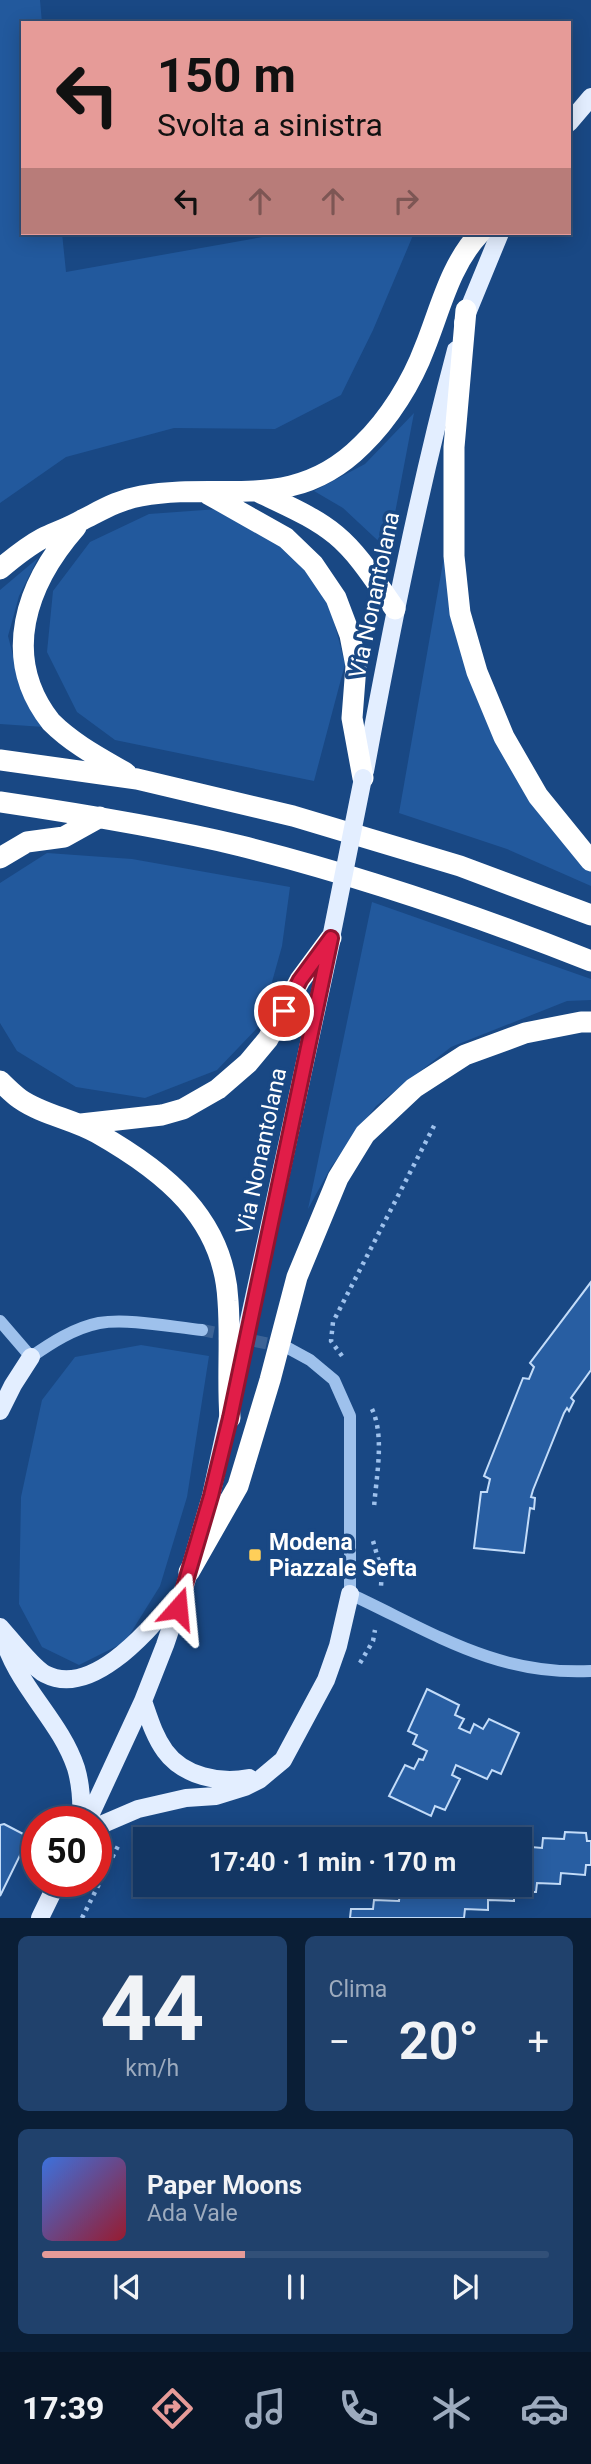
<!DOCTYPE html>
<html lang="it">
<head>
<meta charset="utf-8">
<style>
  body { margin:0; font-family:Roboto,sans-serif; background:#20416c; color:#f1f3f6; height:100vh; display:flex; flex-direction:column; font-size:26px; white-space:nowrap }
  * { box-sizing:border-box; margin:0 }
  p { font-size:23px; color:#9dabbe }
  .icon { flex:none; width:38px; height:38px; fill:none; stroke:currentColor; stroke-width:2; stroke-linecap:round; stroke-linejoin:round }
  .map { position:relative; height:1918px; overflow:hidden }
  .details { display:flex; flex-direction:column; gap:18px; padding:18px; background:#0a1e36; flex:1 }
  .details>* { flex:none }
  .banner { position:absolute; left:21px; top:21px; width:550px; height:214px; border-radius:0px; box-shadow:0 4px 18px #0003,0 0 0 2px #325078; background:#e69b98; color:#111; overflow:hidden }
  .speed { position:absolute; left:21px; top:1806px; display:flex; gap:14px; font-size:35px; font-weight:700; text-align:center }
  .speed>* { display:grid; place-content:center; width:91px; height:91px; border-radius:50%; background:#133663; box-shadow:0 4px 18px #0003,0 0 0 2px #325078; line-height:1 }
  .speed .limit { border:10px solid #d22; background:#fff; color:#111 }
  .pin { position:absolute; display:grid; place-items:center; width:60px; height:60px; color:#fff; margin:-30px; border:4px solid #fff; border-radius:50%; box-shadow:0 2px 7px #0007 }
  .me { position:absolute; width:77px; margin:-38px; rotate:18deg; stroke-linejoin:round; filter:drop-shadow(0 0 5px #0008) }
  .turn { display:flex; align-items:center; gap:24px; height:147px; padding:0 21px; font-size:32px }
  .turn .icon { width:91px; height:91px; stroke-width:2.5 }
  .turn b { display:block; font-size:49px; line-height:60px }
  .lanes { display:flex; align-items:center; height:66px; padding:0 21px; background:#0003; justify-content:center; gap:35px; direction:ltr }
  .lanes .off { opacity:.35 }
  .big { font-size:52px; font-weight:700; line-height:1.1 }
  .details .card { flex:1; display:flex; flex-direction:column; justify-content:center; gap:10px; min-width:0; padding:0 24px; border-radius:10px; background:#20416c }
  .details .dial { align-items:center; gap:0 }
  .dial b { font-size:91px; line-height:1 }
  .song { display:flex; align-items:center; gap:21px }
  .cover { width:84px; height:84px; border-radius:10px; background:linear-gradient(135deg,hsl(220 70% 55%),hsl(350 70% 35%)) }
  .played { height:7px; border-radius:4px; background:linear-gradient(90deg,#e69b98 40%,#325078 40%) }
  .keys { display:flex; justify-content:space-around; direction:ltr }
  .heat { display:flex; justify-content:space-between; align-items:center; font-size:38px; direction:ltr }
  .details .tiles { flex:1; display:grid; gap:18px; grid-template-columns:1fr 1fr }
  .card:last-child { grid-column:span 2 }
  .trip { position:absolute; left:133px; top:1827px; width:399px; height:70px; border-radius:0px; background:#133663; box-shadow:0 4px 18px #0003,0 0 0 2px #325078; font-weight:700; line-height:70px; text-align:center }
  .tab-bar { display:flex; height:112px; justify-content:space-around; align-items:center; background:#081628; color:#9dabbe }
  .tab-bar .icon { width:49px; height:49px }
  .tab-bar .active { color:#e69b98 }
  .tab-bar b { font-size:32px; color:#f1f3f6 }
  .map>svg:first-child { display:block }
  .green { fill:#22599d }
  .building { fill:#285ea2; stroke:#c3dcf9; stroke-width:2 }
  .lines { fill:none; stroke-linecap:round; stroke-linejoin:round }
  .minor-tunnel { stroke:#3c6396; stroke-width:12; stroke-dasharray:12 6; stroke-linecap:butt }
  .path { stroke:#9ec1ec; stroke-width:4.5; stroke-dasharray:3.5 5; stroke-linecap:butt }
  .minor { stroke:#9ec1ec; stroke-width:12 }
  .major { stroke:#e3eeff; stroke-width:18 }
  .highway { stroke:#fff; stroke-width:21 }
  .major-bridge { stroke:#e3eeff; stroke-width:18 }
  .route-casing { stroke:#92132f; stroke-width:18 }
  .route { stroke:#e11d48; stroke-width:12 }
  .poi-dot { fill:#ffcf59; stroke:#194884; stroke-width:2.5 }
  .labels { text-anchor:middle; stroke-width:7; stroke-linejoin:round; paint-order:stroke }
  .street-label { font-size:23px; fill:#fff; stroke:#194884 }
  .poi-label { font-size:23px; font-weight:bold; fill:#fff; stroke:#194884; text-anchor:start }
</style>
</head>
<body>
<div class="map">
<svg width="591" height="1918" viewBox="0 0 591 1918">
  <rect width="100%" height="100%" fill="#194884"/>
  <path class="green" d="M0 0H40L42 23H23V233H62L66 272 285 233H414L373 330 341 395 275 429 174 428 66 457 0 503Z
    M414 413 388 550 343 508 314 491 365 464Z
    M218 509 276 539 310 573 331 610 345 664 314 781 115 740 77 712 47 652 53 591 90 542 149 514Z
    M448 534 502 746 591 864V886L507 849 399 813Z
    M38 558 19 596 8 636 22 690 44 727 0 724V590Z
    M47 853 132 859 290 887 282 946 260 1025 217 1070 145 1098 76 1087 17 1051 0 1023V883Z
    M372 902 591 979V1000L567 1001 451 1047 376 1106 331 1167 308 1209Z
    M141 1345 209 1356 187 1497 160 1586 125 1642 79 1665 42 1647 19 1604 21 1497 42 1400 75 1357Z"/>
  <path class="building" d="M591 1282V1370L571 1398 574 1401 569 1411 567 1408 564 1413 533 1490 531 1497 535 1498 534 1509 530 1508 524 1553 474 1548 481 1492H487L490 1479 484 1476 523 1378 529 1379 534 1367 530 1363Z
    M427 1689 459 1705 455 1715 464 1719 459 1728 470 1733 474 1724 483 1729 489 1719 519 1733 501 1774 492 1770 487 1779 456 1765 452 1775 460 1779 445 1810 435 1806 431 1816 389 1796 405 1765 414 1769 419 1759 423 1760 427 1751 413 1744 417 1735 408 1731Z
    M4 1824 29 1837 0 1896V1825Z
    M565 1832 586 1833 587 1841H591V1865H586L585 1875 561 1873 560 1884 537 1883 536 1892H514V1901L488 1900V1910L465 1909 464 1918H350L351 1909H373L374 1900 399 1901 400 1891H421L422 1885H520V1846L542 1848 543 1838 564 1839Z"/>
  <g class="lines">
    <path class="minor-tunnel" d="M202 1330 284 1347"/>
    <path class="path" d="M342 1356 331 1341 333 1322 435 1124
      M372 1409C385 1437 376 1477 374 1508
      M373 1541 382 1572 381 1586
      M360 1663 373 1641 375 1630
      M82 1918 119 1844"/>
    <path class="minor" d="M0 1321 31 1357C51 1343 74 1328 99 1323 128 1318 172 1327 202 1330
      M288 1348 310 1360 334 1380 350 1416V1594C432 1632 496 1676 591 1671"/>
    <path class="major" d="M569 123 591 97
      M463 323 500 233
      M365 771C391 630 419 489 456 350
      M0 1411 13 1385 31 1357
      M0 1627C10 1638 33 1668 45 1674 93 1699 150 1628 177 1597
      M1 1629C14 1685 59 1717 76 1768 81 1785 82 1804 81 1822
      M143 1701C149 1718 154 1736 165 1751 183 1776 220 1784 249 1778
      M87 1822 143 1701 165 1645 184 1589 211 1496 331 942
      M96 1827 138 1809 186 1798 216 1796 245 1787 259 1780 283 1760 326 1680 338 1646 350 1594
      M40 1918 58 1881"/>
    <path class="highway" d="M466 310 454 447V556L460 613 477 672 504 737 538 796 591 861
      M259 492C285 505 313 516 336 535 360 555 377 584 395 609
      M208 494 286 538 313 564 336 598 350 635 356 666 352 718 363 778
      M76 527C26 584 0 657 51 722 73 744 100 758 126 773
      M0 569C13 558 28 546 43 538 56 532 70 527 82 520 102 510 118 500 141 496 224 481 293 514 362 445 389 419 412 382 425 347 441 307 450 265 480 233
      M0 760 137 779 293 816 460 866 591 915
      M0 802C81 814 162 827 241 846 360 876 478 916 591 961
      M0 858 27 842 64 837 100 817
      M0 1081C6 1087 13 1094 20 1099 43 1115 73 1119 97 1133 164 1171 224 1218 228 1301 231 1340 227 1379 230 1418
      M81 1124 162 1115 183 1109 218 1089 248 1063 268 1039 300 980 331 938
      M189 1572 238 1486 270 1380 297 1277 338 1178 365 1134 414 1088 465 1055 525 1033 581 1022H591"/>
    <path class="major-bridge" d="M331 938 363 778"/>
  </g>
  <g class="lines">
    <defs>
      <path id="route" d="M178 1608 211 1496 230 1418 331 938 300 980 284 1011"/>
    </defs>
    <use href="#route" class="route-casing"/>
    <use href="#route" class="route"/>
  </g>
  <rect class="poi-dot" x="248" y="1548" width="14" height="14" rx="3.5"/>
  <g class="labels">
    <g class="street-label">
      <text transform="translate(374 595) rotate(-78)" y="8">Via Nonantolana</text>
      <text transform="translate(261 1151) rotate(-78)" y="8">Via Nonantolana</text>
    </g>
    <g class="poi-label">
      <text x="269" y="1550">Modena<tspan x="269" dy="26">Piazzale Sefta</tspan></text>
    </g>
  </g>
</svg>
<div class="speed"><div class="limit">50</div></div>
<div class="pin" style="left:284px;top:1011px;background:#d93025"><svg class="icon" aria-label="arrive" viewBox="0 0 24 24"><path d="M6 21V4h12l-3 4 3 4H6"/></svg></div>
<svg class="me" style="left:178px;top:1608px" viewBox="-20 -20 40 40"><path d="M0-17L14 15 0 8-14 15z" fill="#e11d48" stroke="#fff" stroke-width="4"/></svg>
<div class="trip">17:40 · 1 min · 170 m</div>
<div class="banner">
<div class="turn"><svg class="icon" aria-label="left" viewBox="0 0 24 24"><path d="M17 20v-9H6M10 6l-5 5 5 5"/></svg><div><b>150 m</b>Svolta a sinistra</div></div>
<div class="lanes"><svg class="icon" aria-label="left" viewBox="0 0 24 24"><path d="M17 20v-9H6M10 6l-5 5 5 5"/></svg><svg class="icon off" aria-label="ahead" viewBox="0 0 24 24"><path d="M12 20V5M6 11l6-6 6 6"/></svg><svg class="icon off" aria-label="ahead" viewBox="0 0 24 24"><path d="M12 20V5M6 11l6-6 6 6"/></svg><svg class="icon off" aria-label="right" viewBox="0 0 24 24"><path d="M7 20v-9h11M14 6l5 5-5 5"/></svg></div>
</div>
</div>
<section class="details">
<div class="tiles">
<div class="card dial"><b>44</b><p>km/h</p></div>
<div class="card"><p>Clima</p>
<div class="heat"><a>−</a><b class="big">20°</b><a>+</a></div>
</div>
<div class="card">
<div class="song"><i class="cover"></i><div><b>Paper Moons</b><p>Ada Vale</p></div></div>
<div class="played"></div>
<div class="keys"><svg class="icon" aria-label="previous" viewBox="0 0 24 24"><path d="M18 5L8 12l10 7zM5 5v14"/></svg><svg class="icon" aria-label="pause" viewBox="0 0 24 24"><path d="M8 5v14M16 5v14"/></svg><svg class="icon" aria-label="next" viewBox="0 0 24 24"><path d="M6 5l10 7-10 7zM19 5v14"/></svg></div>
</div>
</div>
</section>
<nav class="tab-bar">
<b>17:39</b>
<svg class="icon active" aria-label="directions" viewBox="0 0 24 24"><path d="M12 3l9 9-9 9-9-9zM9 14v-3h6M13 9l2 2-2 2"/></svg>
<svg class="icon" aria-label="music" viewBox="0 0 24 24"><path d="M9 18V5l10-2v13"/><circle cx="6" cy="18" r="3"/><circle cx="16" cy="16" r="3"/></svg>
<svg class="icon" aria-label="phone" viewBox="0 0 24 24"><path d="M5 4h4l2 5-3 2q2 4 5 5l2-3 5 2v4C11 20 4 13 5 4z"/></svg>
<svg class="icon" aria-label="climate" viewBox="0 0 24 24"><path d="M12 3v18M4 7l16 10M4 17L20 7"/></svg>
<svg class="icon" aria-label="car" viewBox="0 0 24 24"><path d="M5 17H2v-5l4-1 3-4h7l3 4 3 1v5h-3M9 17h6M6 11h13"/><circle cx="7" cy="17" r="2"/><circle cx="17" cy="17" r="2"/></svg>
</nav>
</body>
</html>
